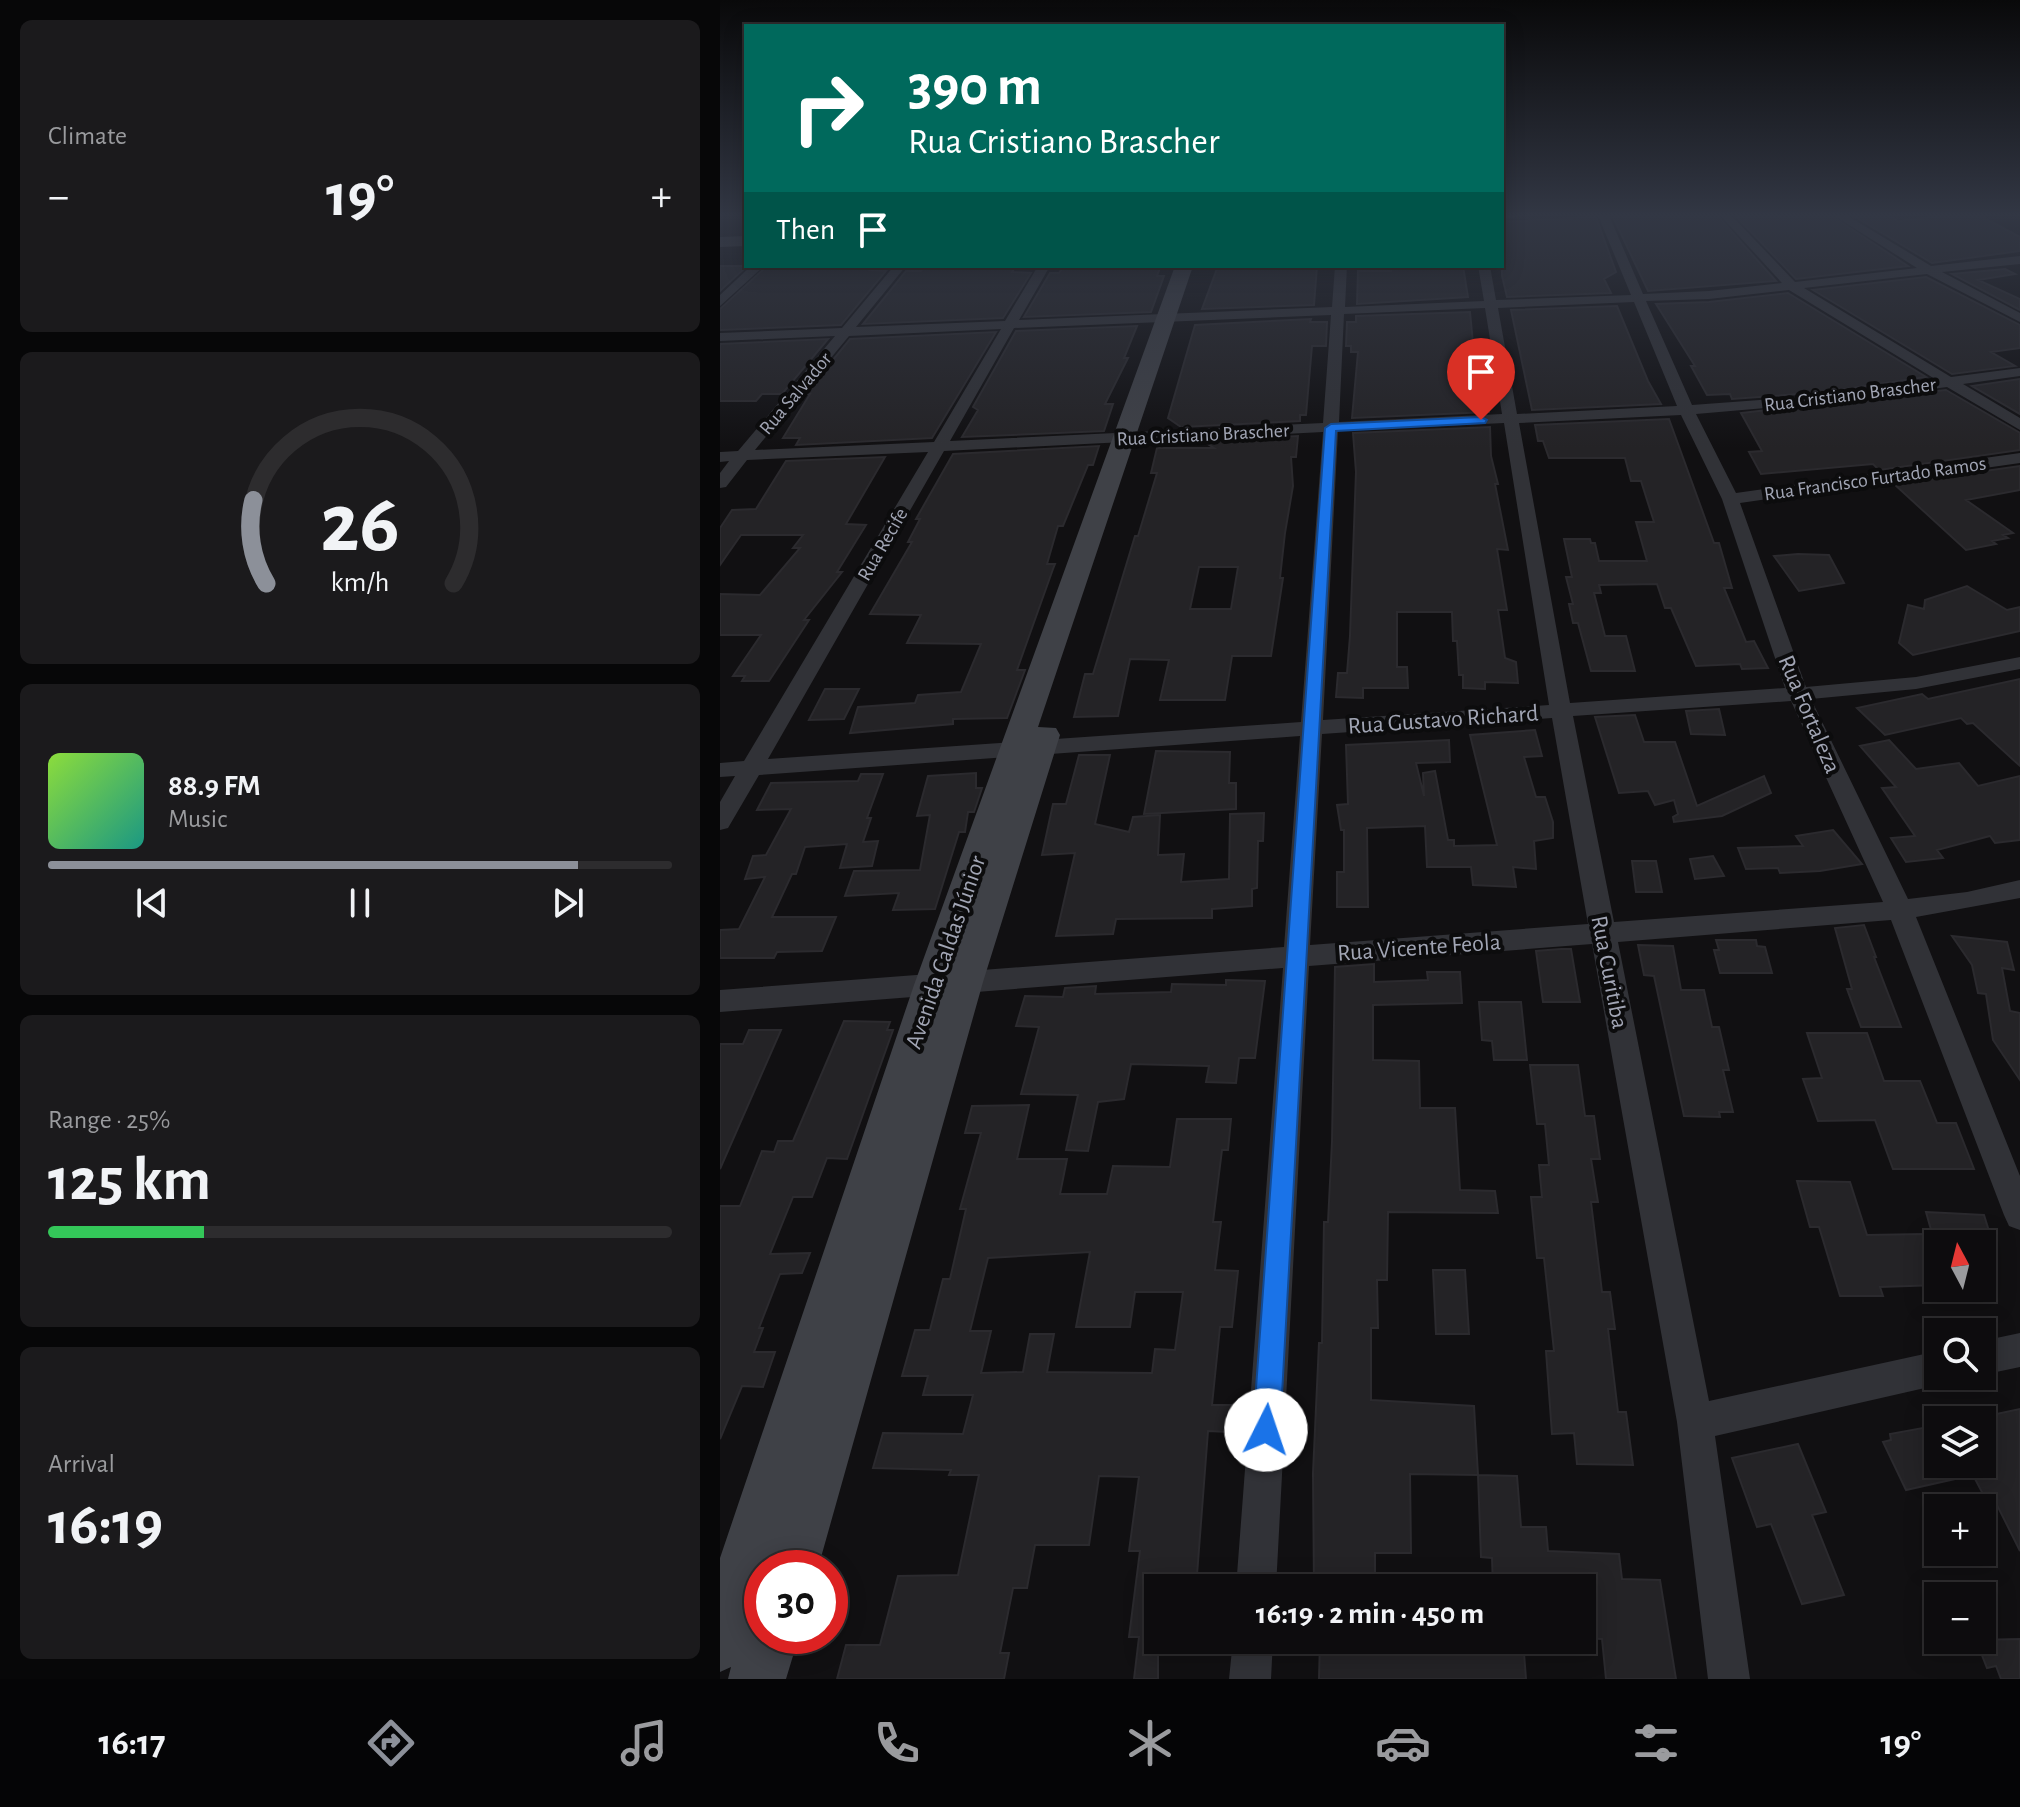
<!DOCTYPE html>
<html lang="en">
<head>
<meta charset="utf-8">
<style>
  body { margin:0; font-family:"Alegreya Sans",sans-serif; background:#1b1a1c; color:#f1f3f6; height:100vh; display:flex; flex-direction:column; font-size:30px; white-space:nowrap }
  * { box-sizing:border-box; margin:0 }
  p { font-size:26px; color:#9a9b9e }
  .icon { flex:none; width:44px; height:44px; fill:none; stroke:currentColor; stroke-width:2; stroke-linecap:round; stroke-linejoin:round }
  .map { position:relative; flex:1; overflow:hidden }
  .panel { display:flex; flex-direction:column; gap:20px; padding:20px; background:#070708; width:720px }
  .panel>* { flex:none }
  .guide { position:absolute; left:24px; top:24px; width:760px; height:244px; border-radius:0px; box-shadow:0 4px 20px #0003,0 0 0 2px #2d2c2e; background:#00695c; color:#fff; overflow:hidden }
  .needle { width:52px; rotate:353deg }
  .fabs { position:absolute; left:1204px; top:1230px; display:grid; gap:16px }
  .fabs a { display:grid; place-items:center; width:72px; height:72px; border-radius:0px; background:#0d0c0e; box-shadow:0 4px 20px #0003,0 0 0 2px #2d2c2e; font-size:40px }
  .speed { position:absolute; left:24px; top:1550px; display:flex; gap:16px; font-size:40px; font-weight:700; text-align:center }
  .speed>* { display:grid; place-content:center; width:104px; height:104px; border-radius:50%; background:#0d0c0e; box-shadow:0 4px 20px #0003,0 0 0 2px #2d2c2e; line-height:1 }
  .speed .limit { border:12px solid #d22; background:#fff; color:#111 }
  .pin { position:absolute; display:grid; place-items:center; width:68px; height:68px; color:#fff; margin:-82px -34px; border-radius:50% 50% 50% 0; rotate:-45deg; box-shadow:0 0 8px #0007 }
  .pin .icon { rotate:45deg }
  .me { position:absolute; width:88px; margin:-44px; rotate:4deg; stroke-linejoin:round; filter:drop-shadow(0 0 6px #0008) }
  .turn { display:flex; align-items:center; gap:28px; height:168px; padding:0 32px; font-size:36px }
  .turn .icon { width:104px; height:104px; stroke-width:2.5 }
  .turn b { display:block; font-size:56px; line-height:68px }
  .then { display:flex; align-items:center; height:76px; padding:0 32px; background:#0003; gap:16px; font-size:30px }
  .big { font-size:60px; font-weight:700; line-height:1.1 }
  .panel .widget { flex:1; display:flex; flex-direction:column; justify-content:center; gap:12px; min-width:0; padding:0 28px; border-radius:12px; background:#1b1a1c }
  .panel .dial { align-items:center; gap:0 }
  .dial svg { height:208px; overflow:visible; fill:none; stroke:#2d2c2e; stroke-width:7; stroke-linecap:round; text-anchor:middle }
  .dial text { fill:#f1f3f6; stroke:none }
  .song { display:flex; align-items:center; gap:24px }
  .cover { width:96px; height:96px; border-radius:12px; background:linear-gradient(135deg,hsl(90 70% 55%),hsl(170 70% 35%)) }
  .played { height:8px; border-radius:4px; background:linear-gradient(90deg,#8c9099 85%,#2d2c2e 85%) }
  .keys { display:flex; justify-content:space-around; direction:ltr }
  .heat { display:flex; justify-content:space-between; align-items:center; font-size:44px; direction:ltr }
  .charge { height:12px; border-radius:6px; background:linear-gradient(90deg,#34c759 25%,#2d2c2e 0) }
  .trip { position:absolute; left:424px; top:1574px; width:452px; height:80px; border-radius:0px; background:#0d0c0e; box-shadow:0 4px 20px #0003,0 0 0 2px #2d2c2e; font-weight:700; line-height:80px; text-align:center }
  .menu { display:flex; height:128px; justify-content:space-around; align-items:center; background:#050506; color:#9a9b9e }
  .menu .icon { width:56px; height:56px }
  .menu .active { color:#8c9099 }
  .menu b { font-size:36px; color:#f1f3f6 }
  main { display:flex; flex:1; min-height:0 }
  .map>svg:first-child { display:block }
  .building { fill:#242326; stroke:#2b2a2e; stroke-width:2; fill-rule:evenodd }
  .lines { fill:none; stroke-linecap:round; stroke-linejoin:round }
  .street { fill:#313237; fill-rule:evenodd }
  .secondary { fill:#3f4147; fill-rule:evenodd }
  .route { fill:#1a73e8; stroke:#114b97; stroke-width:2 }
  .labels { text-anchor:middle; stroke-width:8; stroke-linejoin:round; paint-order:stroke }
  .far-street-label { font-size:20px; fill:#a1a5b4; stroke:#0c0c0d }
  .street-label { font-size:24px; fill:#a1a5b4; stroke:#0c0c0d }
</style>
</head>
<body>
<main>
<section class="panel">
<div class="widget"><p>Climate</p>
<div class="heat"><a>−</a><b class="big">19°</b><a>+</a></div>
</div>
<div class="widget dial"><svg viewBox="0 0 100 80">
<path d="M14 69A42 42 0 1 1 86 69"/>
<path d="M14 69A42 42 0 0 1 9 37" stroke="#8c9099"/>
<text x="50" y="56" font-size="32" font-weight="700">26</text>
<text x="50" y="72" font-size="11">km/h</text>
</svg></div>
<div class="widget">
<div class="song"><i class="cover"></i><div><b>88.9 FM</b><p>Music</p></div></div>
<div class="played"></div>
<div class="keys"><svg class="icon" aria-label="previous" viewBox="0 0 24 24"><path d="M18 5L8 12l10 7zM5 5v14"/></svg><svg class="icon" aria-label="pause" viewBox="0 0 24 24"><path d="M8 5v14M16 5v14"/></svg><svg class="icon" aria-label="next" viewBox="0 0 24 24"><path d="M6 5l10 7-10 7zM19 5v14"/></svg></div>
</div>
<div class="widget"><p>Range · 25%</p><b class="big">125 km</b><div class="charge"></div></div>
<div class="widget"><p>Arrival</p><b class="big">16:19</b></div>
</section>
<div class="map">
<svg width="1300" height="1679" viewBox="0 0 1300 1679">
  <rect width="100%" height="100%" fill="#111012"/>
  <path class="building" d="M969 213H995L1056 281 928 291 893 217Z
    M1013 213H1107L1188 266 1076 279Z
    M1129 213 1165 214 1178 221 1255 213 1300 237V251L1212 263Z
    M876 217 896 272 884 279 891 293 787 297 782 276V222Z
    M0 266H27L0 291Z
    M47 266H153L150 270 166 271 121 325 0 330V309Z
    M206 266H296L292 272 311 273 283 318 143 324 186 271H201Z
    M344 266 440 268 437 276H444L431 312 304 317 330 273H339Z
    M498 266H597L594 305 482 309Z
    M671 266H743L748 297 637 304 638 271H671Z
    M1285 269 1295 274 1258 280 1300 299V310L1232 274Z
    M1206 277 1300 325V348L1271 352 1295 366 1232 374 1093 290Z
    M1068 293 1206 377 1105 392 1012 399 1010 394 987 395 971 366H975L936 304 989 302Z
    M897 306 928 381 941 404 812 410 791 310Z
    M750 312 757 385H767L769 412 632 418 638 352H631V346H626L627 322H636V316Z
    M591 319 590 322H607L606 346H592L586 415H580V421L461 427 448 418 475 325Z
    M417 326 404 358H408L385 404H393L384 431 242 437 258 410 253 407 296 331Z
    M276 332 212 438 76 445 80 438H63L90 394H85L130 339Z
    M108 339 62 394H42L36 401H0V344Z
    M1300 379V414L1252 386Z
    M1226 390 1300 433V450L1159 470 1153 464 1041 474 1029 452 1042 451 1021 413Z
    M949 419 994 543H999L1012 588H1004L1026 642 1034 641 1048 668 1022 669 1020 664 976 666 951 608H945L937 584 879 585 881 593H874L885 636H906L915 671H871L858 623H853L849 604H853L846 577H852L844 539H870L871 543H875L879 561H927L916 522H934L921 481H911L905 458H829L823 441H818L815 425Z
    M770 427 771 456 778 484H775L788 550 777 549 787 610H778L785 658 796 662 798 683 765 682V689L743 688V675H739L737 641H733L732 612H677V667H687L688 688H643V698L616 697 618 673H627L630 636 636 472 633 433Z
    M578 436 576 457H571L573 486 565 533 560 578H563L551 656H512L505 700H440L449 660 410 659 398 716 354 717 365 674H373L415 536H418L437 473H431L437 448H494L483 441ZM479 567H518L511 609H470Z
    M379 446 373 465H368L343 526H338L327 564H335L333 569 297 670H305L287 718 233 719V724L130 733 138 707 195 703 198 695 241 692 261 644 187 643 201 615 150 614 192 542H188L200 519H196L233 454Z
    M165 457 126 524 146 525 117 572H122L84 620H89L49 681H22L25 676H13L41 635H0V594L40 595 80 548H73L83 535H21L0 565V528L12 510 36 509 66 461Z
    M1300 466V490L1246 500 1293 533 1283 535 1288 538 1272 541 1276 544 1246 550 1174 484Z
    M1078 554 1109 555 1124 583 1079 591 1054 556Z
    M1247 586 1287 610 1300 607V631L1193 655 1179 643 1188 605 1204 609 1205 600Z
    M1300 679V766L1253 723 1247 724 1241 718 1165 735 1137 708 1202 694 1208 699Z
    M105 689H139L124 719 89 720Z
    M999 709 1005 735 971 734 966 711Z
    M915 715 924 742H955L977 806 1044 776 1051 793 1002 816 954 822 953 817 958 814 954 800 935 805 928 791 899 793 875 717Z
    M815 730 822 756 804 757 816 797H825L833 822V838L814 841 816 869 793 867 796 887 753 885 751 867H707L705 826 647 828 648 907H617V872H624V830H621L617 805 628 804 626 745 729 740 730 762 696 763 704 796 703 773 715 771 728 840H734V846L777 845 750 735Z
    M1169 740 1196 769 1239 763 1258 786 1300 776V840L1275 843 1270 836 1217 850 1223 858 1186 862 1171 838 1195 836 1162 788 1176 787 1140 746Z
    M436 751 510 752 509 783H516V809L424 814Z
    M359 755H390L375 824 409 832 413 817 440 815 438 855 464 854 461 882 509 879 510 814 544 813 543 841H538L537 888 532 889V906L492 909V918L396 919 393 934 336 936 355 853 322 855 333 804H346Z
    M256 773V788H262L254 812H248L245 832H239L215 909 173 910 179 893 125 896 134 871 200 870 210 815 197 816 208 776Z
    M141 774H163L147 818H151L143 842 158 841 152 866 120 868 127 844 85 847 76 874H72L52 917H116L102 951 57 952 54 958H0V930L19 929 45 877 25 879 33 856 46 855 71 809 37 810 51 783 138 781Z
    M1113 830 1142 864 1100 871 1060 873 1058 868 1026 869 1018 848 1083 846 1076 836Z
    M993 856 1004 876 975 879 970 859Z
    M912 861H936L942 892H916Z
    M1144 925 1156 957H1154L1181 1027H1141L1127 989H1132L1115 928Z
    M1232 936 1287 942 1294 970 1282 968 1290 1011 1300 1013V1080L1273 1040 1266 994 1258 993 1252 965Z
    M996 940H1036L1037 946 1045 947 1052 973H1000L994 950H999Z
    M918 945 953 946 961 990H984L992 1027H999L1009 1070H1003L1013 1112H999L1000 1117 964 1116 934 976 924 975Z
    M841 949H851L860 1002H823L816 951Z
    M654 964V982L708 980 707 972H740L742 1003 653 1005V1060L699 1061 700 1108H735L740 1190 775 1191 778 1213 668 1212 667 1280H657L658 1328H651V1400L754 1406 758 1475 690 1474 691 1553H655V1588H594L593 1473 599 1343H602L604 1222H608L612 1142 615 967Z
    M506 980 545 981 535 1058H519L516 1083 486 1082 489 1066 411 1064 404 1099 378 1102 368 1151 346 1150 358 1095 301 1094 319 1027 296 1026 305 996 343 997 345 988 376 986 375 994 451 992 452 984 506 985Z
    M759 1002H801L807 1060H774L772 1041 762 1040Z
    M124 1021 170 1022 167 1030H173L127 1159 107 1158 92 1197H73L50 1254 90 1253 82 1273 60 1274 39 1328H43L34 1352H55L43 1387 22 1386 0 1439V1206H20L42 1151 54 1152 58 1141H73Z
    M29 1030H61L0 1169V1044H23Z
    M1087 1033H1147L1164 1081H1200L1217 1123H1236L1254 1169H1173L1155 1120 1098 1121 1083 1079 1102 1078Z
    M810 1065H858L865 1116H874L880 1159H871L878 1202H871L882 1292H890L895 1329H888L898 1412H906L913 1465 857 1464 854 1433 832 1434 826 1351H834L824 1258H817L811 1197H822L819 1165H829L825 1124H817Z
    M309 1105 297 1159H347L340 1194H387L393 1166 450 1167 457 1119H511L508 1150H502L493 1222H501L495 1270 518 1271 512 1327H500L492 1405H511L508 1432 488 1431 476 1588H438V1679H414L419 1637H409L420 1551H409L419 1477 379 1476 369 1545H315L307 1588H293L280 1653H289L284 1679H117L126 1645H160L178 1576 238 1575 259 1475H229L231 1470 153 1468 163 1433 243 1434 253 1395H203L208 1376H182L195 1330H210L223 1279H230L246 1209H240L261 1133H245L252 1106ZM370 1252 356 1327H410L415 1292H463L455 1350 435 1349 432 1373 327 1372 334 1334H310L303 1372 261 1373 271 1331H250L268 1258Z
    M1077 1181 1130 1182 1147 1235 1204 1234 1218 1272V1285L1160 1287 1163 1296H1120L1099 1227H1090Z
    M1206 1212 1264 1215 1273 1244H1215Z
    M713 1270H745L749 1334H716Z
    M1300 1409V1551L1273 1497 1265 1498 1253 1475 1186 1490 1163 1442 1171 1440 1170 1434 1208 1427 1218 1448V1464H1262V1417Z
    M1078 1444 1106 1512 1092 1515 1124 1595 1082 1604 1051 1524 1037 1527 1012 1458Z
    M758 1475 797 1476 801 1527H826L828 1551 899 1554 902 1579 940 1580 956 1679H886L882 1639 863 1638 862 1588H859L858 1574 808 1573 809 1588H773L772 1558 761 1557Z
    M1300 1639V1679H1281L1276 1666 1267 1668 1256 1640Z
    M600 1640H803L806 1679H599Z"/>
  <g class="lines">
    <path class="street" d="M877 213H888L923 294 989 291 1062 283 998 213H1009L1075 282 1197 268 1110 213H1123L1211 266 1300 256V264L1222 272 1300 313V322L1207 274 1084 288 1231 377 1300 368V376L1243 384 1300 418V430L1227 387 1105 403 976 414 1016 493 1300 453V463L1020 503 1086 687 1196 677 1300 657V669L1196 689 1091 699 1188 899 1247 892 1300 880V898L1196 917 1300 1176V1230L1289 1226 1284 1215 1171 920 898 942 989 1401 1218 1351V1376H1232L1230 1380 1218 1385 995 1436 1030 1679H988L957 1422 872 944 589 966 556 1588H516L563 968 0 1012V990L564 947 580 736 39 775 8 828 0 830V802L15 776 0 777V763L24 761 208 452 27 460 6 487 0 488V473L9 461 0 462V452L18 451 115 336 0 341V333L122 328 174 266H186L136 327 285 321 318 266H330L299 320 612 307 615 266H627L625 307 764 301 758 266H770L776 300 911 295ZM1069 290 1215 379 1105 395 972 405 926 301 989 299ZM914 302 957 406 797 414 778 308ZM765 308 782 414 619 422 624 314ZM611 315 603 423 230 441 294 328ZM281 329 214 442 35 450 129 336ZM961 415 1002 499 1065 688 850 703 799 423ZM784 423 829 705 603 720 618 431ZM603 432 581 722 48 759 224 451ZM1071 701 1163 902 894 922 853 716ZM832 718 868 924 590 945 602 734Z
      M31 266H44L0 306V295Z
      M1300 1333V1367L1262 1375V1341Z
      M513 1640H553L551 1679H509Z"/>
    <path class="secondary" d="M782 213H804L802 216 782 219Z
      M26 236V246L0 247V237Z
      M455 266H473L318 727 336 728 340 735 263 982 98 1568H42V1600L38 1612 42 1611V1636H79L66 1679H8L11 1667 0 1672V1558L194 985Z"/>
  </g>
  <linearGradient id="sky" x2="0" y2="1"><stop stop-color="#09090a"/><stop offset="0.48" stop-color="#323744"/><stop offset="1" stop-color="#323744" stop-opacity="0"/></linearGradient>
  <rect width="1300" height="448" fill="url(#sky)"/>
  <path class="route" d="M761 417 767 420 765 423 616 431 560 1430 556 1440 546 1444 537 1440 533 1430 605 428 611 424Z"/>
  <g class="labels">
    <g class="far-street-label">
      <text transform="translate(75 393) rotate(-50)" y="7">Rua Salvador</text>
      <text transform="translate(1130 394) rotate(-7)" y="7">Rua Cristiano Brascher</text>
      <text transform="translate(483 434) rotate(-3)" y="7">Rua Cristiano Brascher</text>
      <text transform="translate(1155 478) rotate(-8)" y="7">Rua Francisco Furtado Ramos</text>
      <text transform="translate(162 544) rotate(-60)" y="7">Rua Recife</text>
    </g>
    <g class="street-label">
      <text transform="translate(1090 714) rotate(67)" y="8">Rua Fortaleza</text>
      <text transform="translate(723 719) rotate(-4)" y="8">Rua Gustavo Richard</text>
      <text transform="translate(699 947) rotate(-4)" y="8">Rua Vicente Feola</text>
      <text transform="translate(225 952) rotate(-71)" y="8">Avenida Caldas Júnior</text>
      <text transform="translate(890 972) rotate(79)" y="8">Rua Curitiba</text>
    </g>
  </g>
</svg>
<div class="fabs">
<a><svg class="needle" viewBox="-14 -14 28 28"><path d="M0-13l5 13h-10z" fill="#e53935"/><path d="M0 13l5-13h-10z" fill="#9a9b9e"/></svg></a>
<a><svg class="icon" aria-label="search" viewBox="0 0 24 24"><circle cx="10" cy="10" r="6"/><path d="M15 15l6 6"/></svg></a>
<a><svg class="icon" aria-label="layers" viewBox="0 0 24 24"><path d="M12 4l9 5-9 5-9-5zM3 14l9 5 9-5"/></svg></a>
<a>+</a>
<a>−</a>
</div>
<div class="speed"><div class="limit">30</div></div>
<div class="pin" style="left:761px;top:420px;background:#d93025"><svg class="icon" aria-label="arrive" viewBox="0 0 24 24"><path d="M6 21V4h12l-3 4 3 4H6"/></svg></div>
<svg class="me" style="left:546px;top:1430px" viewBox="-20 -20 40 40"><circle r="19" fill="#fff"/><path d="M0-13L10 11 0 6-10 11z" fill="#1a73e8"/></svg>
<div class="trip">16:19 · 2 min · 450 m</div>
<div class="guide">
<div class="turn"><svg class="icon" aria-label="right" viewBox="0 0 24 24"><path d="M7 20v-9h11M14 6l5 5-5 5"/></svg><div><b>390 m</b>Rua Cristiano Brascher</div></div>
<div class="then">Then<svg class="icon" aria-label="arrive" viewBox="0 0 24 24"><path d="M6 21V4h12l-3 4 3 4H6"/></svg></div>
</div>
</div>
</main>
<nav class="menu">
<b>16:17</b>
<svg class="icon active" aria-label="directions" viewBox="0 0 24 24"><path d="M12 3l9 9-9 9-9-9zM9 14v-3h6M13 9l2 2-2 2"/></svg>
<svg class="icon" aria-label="music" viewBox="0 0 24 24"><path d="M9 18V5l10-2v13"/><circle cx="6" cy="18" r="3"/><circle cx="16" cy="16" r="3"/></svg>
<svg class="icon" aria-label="phone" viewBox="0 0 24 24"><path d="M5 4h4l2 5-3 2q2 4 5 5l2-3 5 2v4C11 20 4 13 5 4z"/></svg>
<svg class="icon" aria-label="climate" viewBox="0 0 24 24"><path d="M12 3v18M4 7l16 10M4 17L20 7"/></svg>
<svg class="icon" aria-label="car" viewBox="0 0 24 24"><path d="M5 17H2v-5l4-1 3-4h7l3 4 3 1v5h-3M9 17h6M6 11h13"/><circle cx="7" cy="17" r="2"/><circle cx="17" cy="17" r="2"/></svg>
<svg class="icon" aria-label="filters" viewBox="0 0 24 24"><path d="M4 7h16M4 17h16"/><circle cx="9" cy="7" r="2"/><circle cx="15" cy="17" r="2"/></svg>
<b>19°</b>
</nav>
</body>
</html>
